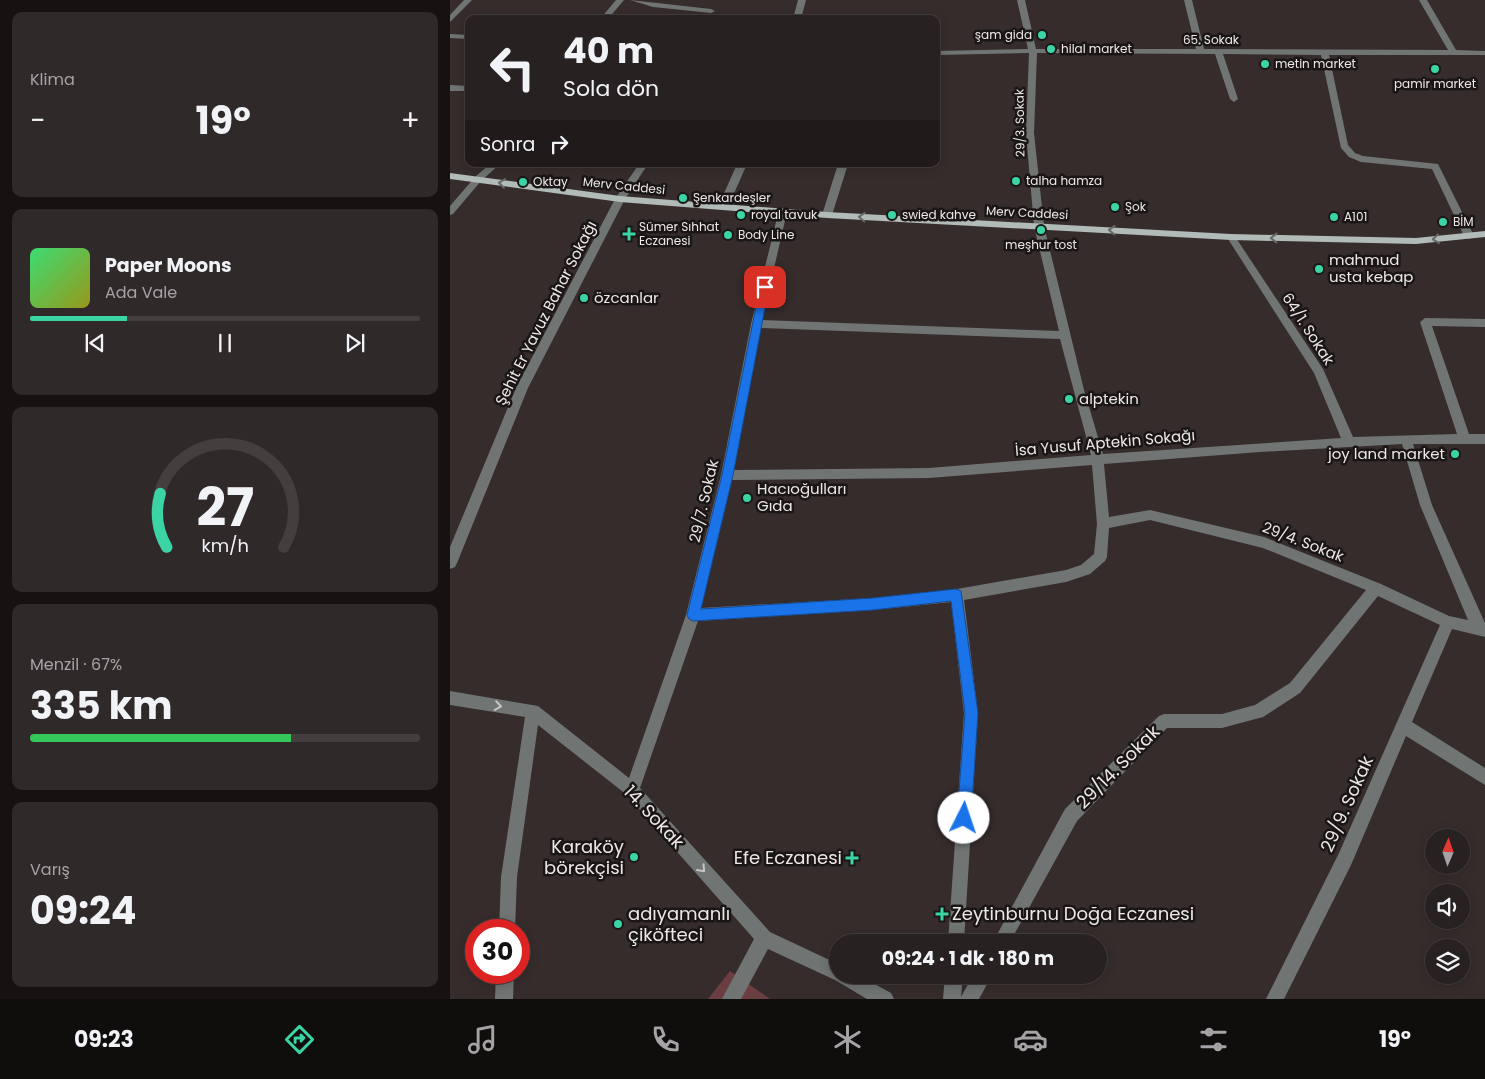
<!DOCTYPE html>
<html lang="tr">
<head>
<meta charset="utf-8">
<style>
  body { margin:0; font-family:Poppins,sans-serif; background:#30292a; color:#f1f3f6; height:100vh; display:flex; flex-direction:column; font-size:19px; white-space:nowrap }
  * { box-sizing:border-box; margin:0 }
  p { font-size:16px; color:#a5a3a5 }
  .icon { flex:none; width:28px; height:28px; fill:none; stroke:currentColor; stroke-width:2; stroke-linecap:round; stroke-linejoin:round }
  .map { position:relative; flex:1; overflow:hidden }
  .sheet { display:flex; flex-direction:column; gap:12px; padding:12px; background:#161212; width:450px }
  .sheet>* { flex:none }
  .hud { position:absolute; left:15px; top:15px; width:475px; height:152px; border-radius:10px; box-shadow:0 2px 12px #0003,0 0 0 1px #443e3f; background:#282121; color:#f1f3f6; overflow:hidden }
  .needle { width:32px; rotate:2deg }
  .tools { position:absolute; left:975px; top:829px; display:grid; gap:10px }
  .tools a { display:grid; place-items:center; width:45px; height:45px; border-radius:50%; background:#282121; box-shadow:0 2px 12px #0003,0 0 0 1px #443e3f; font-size:25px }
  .speed { position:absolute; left:15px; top:919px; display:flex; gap:10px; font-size:25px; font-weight:700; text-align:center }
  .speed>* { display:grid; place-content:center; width:65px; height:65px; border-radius:50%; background:#282121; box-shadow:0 2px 12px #0003,0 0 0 1px #443e3f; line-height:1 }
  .speed .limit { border:8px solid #d22; background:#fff; color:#111 }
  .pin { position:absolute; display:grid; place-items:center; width:42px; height:42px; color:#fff; margin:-21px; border-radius:10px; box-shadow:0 2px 8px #0006 }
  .me { position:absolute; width:55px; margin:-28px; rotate:4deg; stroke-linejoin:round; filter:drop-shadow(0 0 4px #0008) }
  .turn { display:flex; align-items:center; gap:18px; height:105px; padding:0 15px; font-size:22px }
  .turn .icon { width:65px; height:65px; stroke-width:2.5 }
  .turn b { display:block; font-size:35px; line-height:42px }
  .then { display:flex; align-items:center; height:48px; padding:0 15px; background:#0003; gap:10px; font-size:19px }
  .big { font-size:38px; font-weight:700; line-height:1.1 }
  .sheet .widget { flex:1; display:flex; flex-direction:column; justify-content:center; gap:8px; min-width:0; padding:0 18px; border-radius:10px; background:#30292a }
  .sheet .dial { align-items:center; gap:0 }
  .dial svg { height:130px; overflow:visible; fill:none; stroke:#443e3f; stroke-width:7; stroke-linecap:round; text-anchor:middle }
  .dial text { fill:#f1f3f6; stroke:none }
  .song { display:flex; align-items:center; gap:15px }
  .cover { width:60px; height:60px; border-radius:8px; background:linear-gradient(135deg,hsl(140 70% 55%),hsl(60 70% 35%)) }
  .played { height:5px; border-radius:2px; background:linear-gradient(90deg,#3ad4a5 25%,#443e3f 25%) }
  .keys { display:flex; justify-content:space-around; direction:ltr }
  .heat { display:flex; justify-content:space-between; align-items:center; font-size:28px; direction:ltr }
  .charge { height:8px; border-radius:4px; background:linear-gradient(90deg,#34c759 67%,#443e3f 0) }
  .trip { position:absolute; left:379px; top:934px; width:278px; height:50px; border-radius:25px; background:#282121; box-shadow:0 2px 12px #0003,0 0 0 1px #443e3f; font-weight:700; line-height:50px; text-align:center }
  .dock { display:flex; height:80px; justify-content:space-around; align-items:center; background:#100d0d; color:#a5a3a5 }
  .dock .icon { width:35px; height:35px }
  .dock .active { color:#3ad4a5 }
  .dock b { font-size:22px; color:#f1f3f6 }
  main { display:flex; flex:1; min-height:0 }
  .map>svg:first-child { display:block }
  .green { fill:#6b3e42 }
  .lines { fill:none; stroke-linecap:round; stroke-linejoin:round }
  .minor { fill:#707573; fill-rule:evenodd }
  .major { fill:#b1bbb7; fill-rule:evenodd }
  .oneway { stroke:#666866 }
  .oneway2 { stroke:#c8c5c5 }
  .route { fill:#1a73e8; stroke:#114b97 }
  .poi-dot { fill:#3ad4a5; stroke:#1a1616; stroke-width:2 }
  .labels { text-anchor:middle; stroke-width:5; stroke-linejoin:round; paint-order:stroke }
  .far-poi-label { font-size:12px; fill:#eee7e8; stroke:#1a1616; text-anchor:start }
  .far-street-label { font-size:12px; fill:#eee7e8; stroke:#1a1616 }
  .poi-label { font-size:15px; fill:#eee7e8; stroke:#1a1616; text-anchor:start }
  .street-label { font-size:15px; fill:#eee7e8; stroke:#1a1616 }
  .near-street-label { font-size:18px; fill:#eee7e8; stroke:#1a1616 }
  .near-poi-label { font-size:18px; fill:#eee7e8; stroke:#1a1616; text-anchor:end }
</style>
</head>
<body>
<main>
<section class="sheet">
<div class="widget"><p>Klima</p>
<div class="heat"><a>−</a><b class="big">19°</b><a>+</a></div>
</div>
<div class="widget">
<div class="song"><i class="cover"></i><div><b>Paper Moons</b><p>Ada Vale</p></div></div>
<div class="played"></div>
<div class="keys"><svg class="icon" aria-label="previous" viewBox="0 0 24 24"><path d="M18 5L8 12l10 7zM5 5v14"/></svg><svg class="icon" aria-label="pause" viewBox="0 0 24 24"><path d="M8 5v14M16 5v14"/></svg><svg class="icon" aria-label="next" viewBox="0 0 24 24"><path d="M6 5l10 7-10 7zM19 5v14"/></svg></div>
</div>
<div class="widget dial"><svg viewBox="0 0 100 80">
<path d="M14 69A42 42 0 1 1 86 69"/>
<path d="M14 69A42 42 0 0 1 10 36" stroke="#3ad4a5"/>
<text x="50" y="56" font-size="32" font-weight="700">27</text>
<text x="50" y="72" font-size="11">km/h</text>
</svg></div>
<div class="widget"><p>Menzil · 67%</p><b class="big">335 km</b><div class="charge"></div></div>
<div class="widget"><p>Varış</p><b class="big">09:24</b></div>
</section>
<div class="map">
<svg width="1035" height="999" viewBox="0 0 1035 999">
  <rect width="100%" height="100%" fill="#362c2c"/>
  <path class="green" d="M280 971 320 999H258Z"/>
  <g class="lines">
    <path class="minor" d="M14 0H22L0 22V15Z
      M166 0H174L158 19H150Z
      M180 0 261 9 265 11 261 13 203 7Z
      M348 0H356L351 19H343Z
      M567 0H575L586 49H746L734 0H742L754 49 998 50 969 0H977L1006 50 1035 51V55H879L898 145 905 153 913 156 988 164 1024 236 1019 239 1014 236 982 169 911 162 899 157 891 148 871 55 773 54 788 99 784 102 780 99 765 54 587 53 584 133 594 226 634 390 653 454 891 438 864 373 778 239V235H784L873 369 903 437 1007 434 970 322 975 318 1035 319V327L982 326 1019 434H1035V444H963L982 505 1035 623V637L1002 629 962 722 1035 768V785L956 736 901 865 834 999H816L889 853 990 625 928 596 850 693 813 717 772 728H717L627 821 560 942H543L615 809 709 716 714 714H772L805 705 840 683 916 590 813 548 700 520 659 528 657 557 655 561 640 574 616 582 514 600 528 713 514 942H498L514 713 501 602 423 610 248 621 190 788 320 932 388 964V975H408L441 993 444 999H417L385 980 318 949 291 999H272L304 939 177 795 88 725 67 877 65 930H49L51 877 75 717 0 705V691L88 706 179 778 236 615 271 475 301 324 329 210H335L337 212 312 320 609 331 584 226 576 133 579 53 486 55V51L578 49ZM311 328 610 339 641 455 479 468 284 470ZM952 444 970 505 1018 620 999 616 931 584 814 537 700 510 659 517 654 464 810 452ZM642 465 647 524 644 554 631 565 616 570 507 589 423 598 251 608 282 480 479 478Z
      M0 34 19 35V39L0 38Z
      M0 85 19 86V91H0Z
      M40 164H50L31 181 3 214 0 215V206L25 177Z
      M189 164H198L175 199 78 388 7 563 5 567 0 569V547L66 388 165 199Z
      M287 164H297L278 207 273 210 270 209 268 207Z
      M388 164H398L382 215 377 218 372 215Z
      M46 972H64L63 999H45Z
      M495 975H513L511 997 523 975H542L529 999H493Z"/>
    <path class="major" d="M0 173 170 196 377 212 781 234 966 238 1035 231V237L966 244 781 240 377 218 170 202 0 179Z"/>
  </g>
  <defs><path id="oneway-chevron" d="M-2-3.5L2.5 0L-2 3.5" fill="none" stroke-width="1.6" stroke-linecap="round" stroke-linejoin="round" transform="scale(1.25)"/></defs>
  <g class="oneway">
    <use href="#oneway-chevron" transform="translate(52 183) rotate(-172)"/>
    <use href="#oneway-chevron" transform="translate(412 217) rotate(-177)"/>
    <use href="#oneway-chevron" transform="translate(662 230) rotate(-177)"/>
    <use href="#oneway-chevron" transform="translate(824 238) rotate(-179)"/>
    <use href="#oneway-chevron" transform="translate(986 239) rotate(174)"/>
  </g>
  <g class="oneway2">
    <use href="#oneway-chevron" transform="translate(48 706) rotate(9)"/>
    <use href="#oneway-chevron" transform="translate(252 869) rotate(48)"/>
  </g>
  <path class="route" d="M315 283 319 287 283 475 251 609 423 598 506 589 511 591 528 713 521 818 519 823 514 825 509 823 507 818 515 713 501 601 423 610 243 621 239 619 237 615 272 475 310 287Z"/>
  <g class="poi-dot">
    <circle cx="592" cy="35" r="5"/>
    <circle cx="601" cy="49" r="5"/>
    <circle cx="815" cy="64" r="5"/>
    <circle cx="985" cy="69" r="5"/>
    <circle cx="566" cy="181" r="5"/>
    <circle cx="73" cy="182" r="5"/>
    <circle cx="233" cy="198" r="5"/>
    <circle cx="665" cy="207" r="5"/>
    <circle cx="291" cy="215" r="5"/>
    <circle cx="442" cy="215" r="5"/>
    <circle cx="884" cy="217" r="5"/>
    <circle cx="993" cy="222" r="5"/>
    <circle cx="591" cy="230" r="5"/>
    <path d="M176.5 226.5h5v5h5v5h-5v5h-5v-5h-5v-5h5z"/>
    <circle cx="278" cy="235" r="5"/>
    <circle cx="869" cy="269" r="5"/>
    <circle cx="134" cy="298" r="5"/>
    <circle cx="619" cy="399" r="5"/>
    <circle cx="1005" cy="454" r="5"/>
    <circle cx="297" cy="498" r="5"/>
    <circle cx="184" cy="857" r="5"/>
    <path d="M399.5 850.5h5v5h5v5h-5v5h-5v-5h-5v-5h5z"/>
    <path d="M489.5 906.5h5v5h5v5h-5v5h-5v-5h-5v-5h5z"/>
    <circle cx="168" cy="924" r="5"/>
  </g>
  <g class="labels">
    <g class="far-poi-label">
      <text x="582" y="39" text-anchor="end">şam gida</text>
      <text x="611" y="53">hilal market</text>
      <text x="825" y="68">metin market</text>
      <text x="985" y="88" text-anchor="middle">pamir market</text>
      <text x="576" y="185">talha hamza</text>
      <text x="83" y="186">Oktay</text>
      <text x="243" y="202">Şenkardeşler</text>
      <text x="675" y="211">Şok</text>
      <text x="301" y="219">royal tavuk</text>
      <text x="452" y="219">swied kahve</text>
      <text x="894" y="221">A101</text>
      <text x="1003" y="226">BİM</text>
      <text x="189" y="231">Sümer Sıhhat<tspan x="189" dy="14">Eczanesi</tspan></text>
      <text x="288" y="239">Body Line</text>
      <text x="591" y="249" text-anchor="middle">meşhur tost</text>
    </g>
    <g class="far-street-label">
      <text x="761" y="44">65. Sokak</text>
      <text transform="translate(570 123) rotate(-91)" y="4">29/3. Sokak</text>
      <text transform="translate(174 186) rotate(6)" y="4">Merv Caddesi</text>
      <text transform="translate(577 213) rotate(3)" y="4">Merv Caddesi</text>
    </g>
    <g class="poi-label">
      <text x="879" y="265">mahmud<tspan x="879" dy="17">usta kebap</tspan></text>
      <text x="144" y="303">özcanlar</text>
      <text x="629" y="404">alptekin</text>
      <text x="995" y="459" text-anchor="end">joy land market</text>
      <text x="307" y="494">Hacıoğulları<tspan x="307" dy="17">Gıda</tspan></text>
    </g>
    <g class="street-label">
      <text transform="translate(96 313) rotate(-63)" y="5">Şehit Er Yavuz Bahar Sokağı</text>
      <text transform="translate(858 329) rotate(57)" y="5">64/1. Sokak</text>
      <text transform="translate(655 443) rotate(-5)" y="5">İsa Yusuf Aptekin Sokağı</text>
      <text transform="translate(254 501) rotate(-77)" y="5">29/7. Sokak</text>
      <text transform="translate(853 542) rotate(21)" y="5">29/4. Sokak</text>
    </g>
    <g class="near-street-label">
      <text transform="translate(668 767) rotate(-45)" y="6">29/14. Sokak</text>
      <text transform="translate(897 804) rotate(-66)" y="6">29/9. Sokak</text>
      <text transform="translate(204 817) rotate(47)" y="6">14. Sokak</text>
    </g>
    <g class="near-poi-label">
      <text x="174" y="853">Karaköy<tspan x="174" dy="21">börekçisi</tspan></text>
      <text x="392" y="864">Efe Eczanesi</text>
      <text x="178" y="920" text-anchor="start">adıyamanlı<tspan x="178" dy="21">çiköfteci</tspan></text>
      <text x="502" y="920" text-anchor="start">Zeytinburnu Doğa Eczanesi</text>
    </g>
  </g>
</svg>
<div class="tools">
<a><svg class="needle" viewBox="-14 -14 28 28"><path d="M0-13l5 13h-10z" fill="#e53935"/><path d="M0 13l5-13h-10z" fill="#a5a3a5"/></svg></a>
<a><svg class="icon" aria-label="sound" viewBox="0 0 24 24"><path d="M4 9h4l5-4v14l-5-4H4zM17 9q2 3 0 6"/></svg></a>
<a><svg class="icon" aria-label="layers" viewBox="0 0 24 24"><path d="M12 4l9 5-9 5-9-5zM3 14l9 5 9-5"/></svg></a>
</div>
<div class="speed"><div class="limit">30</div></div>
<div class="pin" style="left:315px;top:287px;background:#d93025"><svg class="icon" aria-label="arrive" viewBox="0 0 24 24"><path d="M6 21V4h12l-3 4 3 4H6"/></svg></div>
<svg class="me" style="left:514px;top:818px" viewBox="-20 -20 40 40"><circle r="19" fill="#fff"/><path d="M0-13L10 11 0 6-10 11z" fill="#1a73e8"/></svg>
<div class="trip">09:24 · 1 dk · 180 m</div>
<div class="hud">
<div class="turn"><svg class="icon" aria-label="left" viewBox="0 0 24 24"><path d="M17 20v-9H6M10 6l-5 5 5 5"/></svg><div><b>40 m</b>Sola dön</div></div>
<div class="then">Sonra<svg class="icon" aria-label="right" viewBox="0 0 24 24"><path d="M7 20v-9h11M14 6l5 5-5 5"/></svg></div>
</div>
</div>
</main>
<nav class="dock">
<b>09:23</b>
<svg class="icon active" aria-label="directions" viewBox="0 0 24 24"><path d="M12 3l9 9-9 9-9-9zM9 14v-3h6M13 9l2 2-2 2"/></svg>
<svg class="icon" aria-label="music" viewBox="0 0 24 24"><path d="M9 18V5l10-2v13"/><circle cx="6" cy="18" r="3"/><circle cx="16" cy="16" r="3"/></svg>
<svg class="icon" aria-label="phone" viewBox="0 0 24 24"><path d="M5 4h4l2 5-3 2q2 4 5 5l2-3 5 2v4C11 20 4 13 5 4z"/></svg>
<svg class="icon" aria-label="climate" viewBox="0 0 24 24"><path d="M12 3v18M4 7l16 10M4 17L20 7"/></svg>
<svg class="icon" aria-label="car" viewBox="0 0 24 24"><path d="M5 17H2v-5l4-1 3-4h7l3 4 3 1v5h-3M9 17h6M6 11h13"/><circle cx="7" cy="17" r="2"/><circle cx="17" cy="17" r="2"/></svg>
<svg class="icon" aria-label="filters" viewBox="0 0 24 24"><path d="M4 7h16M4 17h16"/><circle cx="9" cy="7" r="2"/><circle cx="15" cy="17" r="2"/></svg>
<b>19°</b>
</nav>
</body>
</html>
